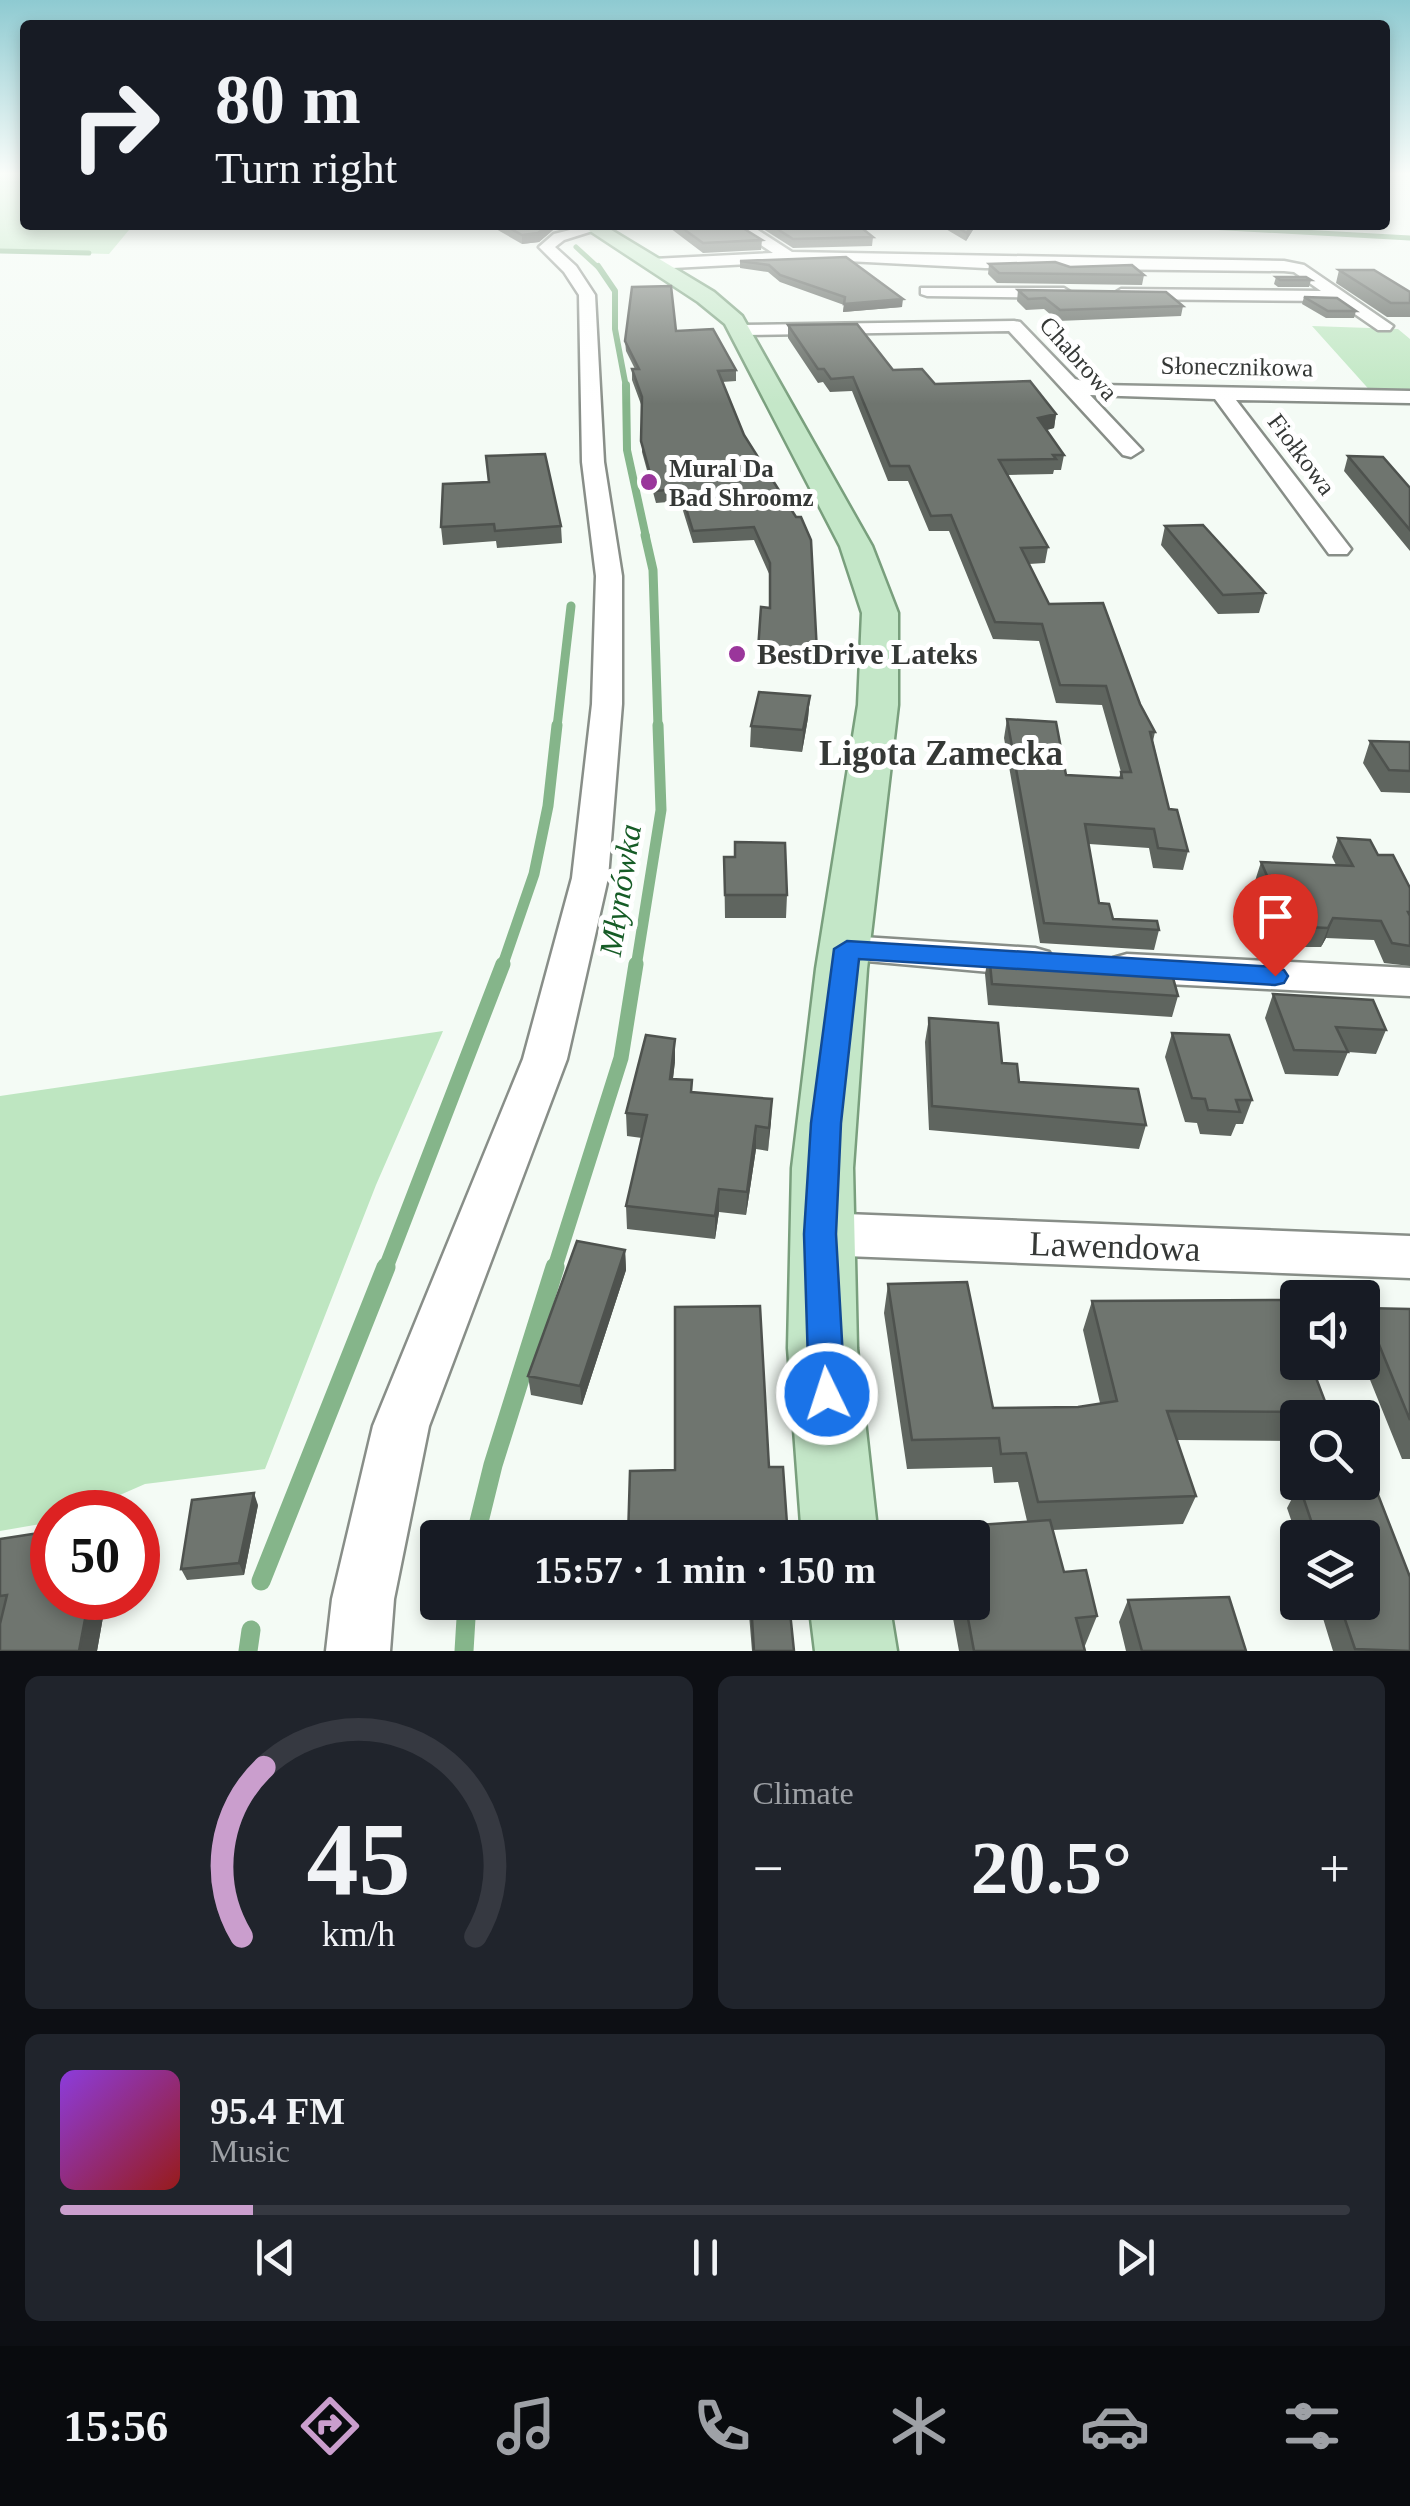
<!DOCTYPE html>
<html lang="en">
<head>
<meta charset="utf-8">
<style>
  body { margin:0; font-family:"Times New Roman",serif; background:#20242c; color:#f1f3f6; height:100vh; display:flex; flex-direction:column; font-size:38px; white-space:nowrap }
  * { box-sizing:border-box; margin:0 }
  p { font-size:32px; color:#9ea1a6 }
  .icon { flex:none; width:55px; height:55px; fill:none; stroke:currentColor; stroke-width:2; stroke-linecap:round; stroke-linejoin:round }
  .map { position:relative; height:1651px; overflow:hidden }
  .details { display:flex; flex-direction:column; gap:25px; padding:25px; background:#0d0f14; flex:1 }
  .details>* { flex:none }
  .banner { position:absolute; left:20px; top:20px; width:1370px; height:210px; border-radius:10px; box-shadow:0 5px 15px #0003; background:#171b24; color:#f1f3f6; overflow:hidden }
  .controls { position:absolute; left:1280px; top:1280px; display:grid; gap:20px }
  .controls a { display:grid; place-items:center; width:100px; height:100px; border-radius:10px; background:#171b24; box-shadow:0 5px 15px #0003; font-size:50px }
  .speed { position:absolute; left:30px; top:1490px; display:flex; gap:20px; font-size:50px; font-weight:700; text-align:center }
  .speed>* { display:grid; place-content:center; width:130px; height:130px; border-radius:50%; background:#171b24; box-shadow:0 5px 15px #0003; line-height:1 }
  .speed .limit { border:15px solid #d22; background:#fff; color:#111 }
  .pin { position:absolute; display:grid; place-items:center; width:85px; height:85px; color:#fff; margin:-102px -42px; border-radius:50% 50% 50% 0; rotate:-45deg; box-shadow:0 0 10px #0007 }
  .pin .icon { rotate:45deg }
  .me { position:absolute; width:110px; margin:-55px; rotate:356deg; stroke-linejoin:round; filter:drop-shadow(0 0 8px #0008) }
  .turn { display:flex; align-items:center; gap:35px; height:210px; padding:0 30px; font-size:45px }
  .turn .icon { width:130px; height:130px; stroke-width:2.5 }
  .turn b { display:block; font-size:70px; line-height:85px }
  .big { font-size:75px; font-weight:800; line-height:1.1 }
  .details .card { flex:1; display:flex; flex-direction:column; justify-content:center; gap:15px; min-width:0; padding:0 35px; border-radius:15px; background:#20242c }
  .details .dial { align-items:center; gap:0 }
  .dial svg { height:260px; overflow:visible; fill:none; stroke:#363941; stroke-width:7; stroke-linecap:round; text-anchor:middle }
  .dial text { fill:#f1f3f6; stroke:none }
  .song { display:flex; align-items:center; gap:30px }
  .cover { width:120px; height:120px; border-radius:15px; background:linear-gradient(135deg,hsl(270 70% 55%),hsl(0 70% 35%)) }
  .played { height:10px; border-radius:5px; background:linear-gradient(90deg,#ca9ecd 15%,#363941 15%) }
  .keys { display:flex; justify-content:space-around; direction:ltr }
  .heat { display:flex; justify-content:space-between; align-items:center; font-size:55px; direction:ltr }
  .details .tiles { flex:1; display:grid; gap:25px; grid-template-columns:1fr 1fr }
  .card:last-child { grid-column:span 2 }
  .trip { position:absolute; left:420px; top:1520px; width:570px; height:100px; border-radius:10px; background:#171b24; box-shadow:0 5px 15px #0003; font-weight:800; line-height:100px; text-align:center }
  .menu { display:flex; height:160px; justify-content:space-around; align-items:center; background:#090b0e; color:#9ea1a6 }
  .menu .icon { width:70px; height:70px }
  .menu .current { color:#ca9ecd }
  .menu b { font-size:45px; color:#f1f3f6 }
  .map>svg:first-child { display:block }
  .green { fill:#bee6c1 }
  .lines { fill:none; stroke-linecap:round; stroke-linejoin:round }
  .stream-far6 { stroke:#85b58a; stroke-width:5 }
  .stream-far5 { stroke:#85b58a; stroke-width:6 }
  .stream-far4 { stroke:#85b58a; stroke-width:8 }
  .stream-far3 { stroke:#85b58a; stroke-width:9 }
  .stream-far2 { stroke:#85b58a; stroke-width:11 }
  .stream-far1 { stroke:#85b58a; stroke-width:15 }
  .stream { stroke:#85b58a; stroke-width:19 }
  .minor-casing { stroke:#888e88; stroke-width:5 }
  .major-casing { stroke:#799f7d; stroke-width:5 }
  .minor { fill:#fff; fill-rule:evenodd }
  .major { fill:#c4e7c8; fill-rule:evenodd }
  .wall { fill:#5f655f }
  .shaded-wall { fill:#4e524e }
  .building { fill:#6f756f; stroke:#4e524e; stroke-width:2.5 }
  .route { fill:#1a73e8; stroke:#114b97; stroke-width:2.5 }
  .poi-dot { fill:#9a369b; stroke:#fff; stroke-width:4 }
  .labels { text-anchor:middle; stroke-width:10; stroke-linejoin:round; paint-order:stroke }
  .far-street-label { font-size:25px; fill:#353836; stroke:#fff }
  .far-poi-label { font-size:25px; font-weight:bold; fill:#353836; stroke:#fff; text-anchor:start }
  .poi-label { font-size:30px; font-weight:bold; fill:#353836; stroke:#fff; text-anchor:start }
  .water-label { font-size:32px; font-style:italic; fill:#165c26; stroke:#fff }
  .quarter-label { font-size:35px; font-weight:bold; fill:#353836; stroke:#fff }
  .near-street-label { font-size:35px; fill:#353836; stroke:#fff }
</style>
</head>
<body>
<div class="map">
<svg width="1410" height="1651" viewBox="0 0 1410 1651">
  <rect width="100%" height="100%" fill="#f4fbf5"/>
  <path class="green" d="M0 173H25V225H239L129 230 109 254 0 251Z
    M1312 326 1398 329 1410 339V395H1374Z
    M443 1031 376 1185 265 1469 145 1484 81 1512H52V1522L0 1531V1096Z"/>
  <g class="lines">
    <path class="stream-far6" d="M1173 225 1410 238
      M576 247 600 269
      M0 251 89 253"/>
    <path class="stream-far5" d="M598 266 615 291V329L626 387"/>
    <path class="stream-far4" d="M626 385 627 450 646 537"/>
    <path class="stream-far3" d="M645 535 653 570 658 727
      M557 727 571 606"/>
    <path class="stream-far2" d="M502 967 534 874 548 806 557 725
      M636 967 661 810 658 725"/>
    <path class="stream-far1" d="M385 1270 503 964
      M554 1270 621 1058 636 964"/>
    <path class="stream" d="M475 1538 493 1465 555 1267
      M261 1581 386 1267
      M248 1651 251 1630
      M464 1651 467 1602"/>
    <defs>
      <path id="minor" d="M590 225 602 228 564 240 555 247 576 266 595 295 604 462 622 576V704L608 878 567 1059 429 1426 394 1599 390 1651H326L332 1599 373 1426 523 1059 572 878 592 704 596 576 582 462 579 295 564 272 539 247 554 234Z
        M737 225H750L792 252 1284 261 1304 265 1393 326 1390 330H1378L1336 301 1121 299 1113 294 1121 289 1321 291 1294 272 1284 271 985 268 827 260 653 269 645 264 653 259 773 253 738 230Z
        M921 288H1064L1072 293 1064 298 927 296 921 294Z
        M1014 321 1020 322 1075 379 1098 385 1410 391V403L1236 400 1351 549 1347 554H1329L1215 399 1090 395 1142 450 1131 457 1123 455 1009 331 739 335 730 330 739 325Z
        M847 936 1035 948 1049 952 1055 962 1049 972 1035 976 833 958 827 949 833 940Z
        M1127 954 1410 968V996L1127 982 1113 978 1107 968 1113 958Z
        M820 1213 1410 1236V1278L820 1255 803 1249 795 1234 803 1219Z"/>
      <path id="major" d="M581 225H603L714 292 742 316 872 546 898 613V705L867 969 853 1168 857 1348 878 1538H802L788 1348 792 1168 816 969 858 705 862 613 840 546 725 324 698 302Z
        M809 1602H889L897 1651H815Z"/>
    </defs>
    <use href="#minor" class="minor-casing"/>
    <use href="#major" class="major-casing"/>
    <use href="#minor" class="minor"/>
    <use href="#major" class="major"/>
  </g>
  <path class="wall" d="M489 225H573L553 230 539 242 522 244Z
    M666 225H738L762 240 761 250 703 253Z
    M757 225H858L873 237 872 246 793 248Z
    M939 225H976L966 241Z
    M846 257 902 307 843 312 844 305 780 282 768 272 740 268V261Z
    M989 264 1070 267 1144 275 1142 285 997 283 988 274Z
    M1339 270 1410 292V317H1387L1336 283Z
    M1276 277 1311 280 1309 287H1278L1274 284Z
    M1018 290 1183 306 1181 316 1058 321 1044 309 1026 310 1017 301Z
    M1304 297 1356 311 1354 318H1326L1302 304Z
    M788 325 893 370 935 384 1056 414 1054 428 1046 430 1064 455 1061 470H1054L1053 474 1008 475 1048 547 1045 563 1029 564 1049 604 1140 704 1155 732 1153 741 1169 809 1188 851 1183 870 1153 868 1149 848 1089 844 1099 903 1113 919 1159 930 1154 950 1040 943 1004 738 1007 719 1066 775 1119 778 1121 772 1102 705 1056 703 1039 641 993 639 949 531H929L908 481H888L852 391 830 392 823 382 818 383 788 338Z
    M676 331 736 370V381L722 382 817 652 816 666 758 664 761 607 770 608V576L754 540 693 543 680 501 656 503 642 452V407L632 380V369H635L626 351 625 341Z
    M1348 456 1410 488V551L1344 471Z
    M443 484 561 526 562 543 497 548 496 541 443 545 441 527Z
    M1165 526 1265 593 1259 613 1218 614 1161 545Z
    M810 696 808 718 802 752 750 747 751 726Z
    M1370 741 1410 742V793L1381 792 1363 763Z
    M1338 838 1378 855 1410 888V966L1384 963 1374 940 1326 938 1321 947H1299L1285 936H1278L1255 881 1261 862 1336 865 1332 857Z
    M735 842 787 895 786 918H725L724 857H734Z
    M989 953 1178 996 1172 1017 988 1005 985 974Z
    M1273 994 1386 1030 1376 1054 1348 1052 1338 1076 1285 1074 1265 1018Z
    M929 1018 1002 1063 1019 1082 1146 1125 1139 1149 929 1130 925 1042Z
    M1172 1033 1252 1100 1243 1124H1236L1231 1136 1200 1134 1197 1123 1185 1122 1165 1057Z
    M675 1061 673 1079 692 1092 772 1099 768 1151 756 1149 746 1215 719 1212 715 1239 627 1229 626 1206 642 1138 627 1136 626 1113Z
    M625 1250 626 1270 582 1405 531 1395 528 1376Z
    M888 1284 993 1408 1078 1407 1100 1403 1083 1330 1092 1301 1329 1412 1326 1418H1298V1441L1177 1440 1196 1496 1183 1524 1053 1530 1064 1572 1097 1616 1084 1648 1085 1651H959L950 1602H972V1538H947L950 1527 1027 1521 1018 1482 994 1483 992 1467 907 1469 884 1313Z
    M1364 1308 1410 1309V1459H1402L1362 1360Z
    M1299 1485 1375 1487 1410 1577V1651H1333L1318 1602H1362V1538H1298V1540L1287 1508Z
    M258 1505 244 1575 187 1580 181 1569Z
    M0 1539 52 1598H122L121 1603 105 1606 97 1651H0Z
    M1128 1600 1246 1651H1126L1119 1622Z
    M748 1602H789L794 1651H752Z"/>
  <path class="shaded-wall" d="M548 225H573L553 230 539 242 522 244V235Z
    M972 225H976L966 241 967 233Z
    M903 299 902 307 843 312 844 304Z
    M1056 414 1054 428 1036 433 1038 418Z
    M810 696 808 718 802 752 803 730Z
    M1333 918 1326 938 1321 947 1328 928Z
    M675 1039V1061L670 1102V1079Z
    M772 1099 771 1122 768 1151 769 1128Z
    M756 1126V1149L746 1215 747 1192Z
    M719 1189V1212L715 1239V1216Z
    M625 1250 626 1270 582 1405 580 1386Z
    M254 1493 258 1505 244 1575 239 1563Z
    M89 1598H99L105 1606 97 1651H79Z"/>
  <path class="building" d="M504 225H548L538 233 522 235Z
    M678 225H738L762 240 703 243Z
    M771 225H858L873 237 793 239Z
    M953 225H972L967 233Z
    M846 257 903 299 844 304 845 297 780 275 769 265 740 261Z
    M1055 262 1070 267 1132 265 1144 275 999 273 989 264Z
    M1339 270H1374L1410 292V303H1391Z
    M1276 277H1306L1311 280H1280Z
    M671 286 676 331 713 329 736 370 718 371 744 435 796 517H801L811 540 817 652 758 650 761 607 770 608V563L754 527 693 531 680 489 655 491 641 441 642 397 632 369H639L625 341 632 287Z
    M1018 290 1166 292 1183 306 1060 310 1045 298 1028 299Z
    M1304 297 1337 298 1356 311H1328Z
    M857 324 893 370 922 369 935 384 1030 381 1056 414 1038 418 1064 455H1053L1056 459 999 460 1048 547 1021 548 1049 604 1103 603 1140 704 1155 732H1150L1169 809 1177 810 1188 851 1158 848 1154 829 1085 824 1099 903 1109 904 1113 919 1157 921 1159 930 1044 923 1007 719 1056 722 1066 775 1122 778 1121 772H1131L1106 686 1060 685 1042 624 995 622 951 515 931 516 909 466H890L853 377 831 379 824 369H818L788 325Z
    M545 454 561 526 495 531 494 524 441 527 443 484 489 482 486 456Z
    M1348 456 1383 457 1410 488V530Z
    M1203 525 1265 593 1223 595 1165 526Z
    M759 692 810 696 803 730 751 726Z
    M1370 741 1410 742V771L1389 770Z
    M1338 838 1370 840 1378 855H1393L1410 888V912H1408L1410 916V946L1392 943 1381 921 1333 918 1328 928 1306 927 1292 917H1285L1261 862 1353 866Z
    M735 842 785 843 787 895H725L724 857H735Z
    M989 953 1170 967 1178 996 992 984Z
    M1273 994 1373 1000 1386 1030 1336 1027 1348 1052 1294 1050Z
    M929 1018 998 1023 1002 1063 1017 1064 1019 1082 1138 1089 1146 1125 932 1106Z
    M1172 1033 1229 1035 1252 1100H1236L1240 1112 1208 1110 1205 1099 1192 1098Z
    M646 1035 675 1039 670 1079 692 1080 691 1092 772 1099 769 1128 756 1126 747 1192 719 1189 715 1216 626 1206 647 1115 626 1113Z
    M577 1241 625 1250 580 1386 528 1376Z
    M967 1282 993 1408 1078 1407 1117 1401 1092 1301 1286 1300 1298 1331V1362H1310L1329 1412 1167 1411 1196 1496 1038 1502 1026 1453 1001 1454 999 1438 912 1440 888 1284Z
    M760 1306 769 1467H783L788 1538H628L630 1471 675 1470V1307Z
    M1364 1308 1410 1309V1420Z
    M1299 1485 1375 1487 1410 1577V1651L1355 1649 1339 1602H1362V1538H1317Z
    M254 1493 239 1563 181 1569 192 1500Z
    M1050 1520 1064 1572 1086 1570 1097 1616 1076 1618 1085 1651H974L965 1602H972V1538H952L950 1527Z
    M52 1531V1598H89L79 1651H0V1624L7 1595 0 1596V1539Z
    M1229 1597 1246 1651H1142L1128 1600Z
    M751 1602H789L794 1651H754Z"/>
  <linearGradient id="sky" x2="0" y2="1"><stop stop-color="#8ecad1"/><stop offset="0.43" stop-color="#fafdfa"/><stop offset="1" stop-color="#fafdfa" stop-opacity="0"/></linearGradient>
  <rect width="1410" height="404" fill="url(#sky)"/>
  <path class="route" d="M847 941 1275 967 1284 970 1288 976 1284 983 1275 985 859 959 841 1123 836 1234 845 1394 840 1406 827 1411 814 1406 809 1394 804 1234 811 1123 834 949Z"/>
  <g class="poi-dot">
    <circle cx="649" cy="482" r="10"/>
    <circle cx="737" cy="654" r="10"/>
  </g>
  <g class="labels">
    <g class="far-street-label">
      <text transform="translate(1079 358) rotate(48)" y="9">Chabrowa</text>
      <text transform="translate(1237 366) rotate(1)" y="9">Słonecznikowa</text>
      <text transform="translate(1302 454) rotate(53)" y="9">Fiołkowa</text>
    </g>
    <g class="far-poi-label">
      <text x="669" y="477">Mural Da<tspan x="669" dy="29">Bad Shroomz</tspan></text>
    </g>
    <g class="poi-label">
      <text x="757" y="664">BestDrive Lateks</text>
    </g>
    <g class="water-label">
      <text transform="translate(620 890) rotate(-81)" y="11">Młynówka</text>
    </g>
    <g class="quarter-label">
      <text x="941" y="765">Ligota Zamecka</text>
    </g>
    <g class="near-street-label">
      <text transform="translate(1115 1246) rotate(2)" y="12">Lawendowa</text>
    </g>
  </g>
</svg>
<div class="controls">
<a><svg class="icon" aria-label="sound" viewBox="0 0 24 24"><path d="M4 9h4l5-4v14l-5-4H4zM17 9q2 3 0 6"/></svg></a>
<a><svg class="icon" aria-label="search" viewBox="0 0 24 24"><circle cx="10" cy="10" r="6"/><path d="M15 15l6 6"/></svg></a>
<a><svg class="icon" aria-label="layers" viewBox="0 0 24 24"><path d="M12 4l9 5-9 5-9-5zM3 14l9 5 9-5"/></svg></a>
</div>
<div class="speed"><div class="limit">50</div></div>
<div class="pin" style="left:1275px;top:976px;background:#d93025"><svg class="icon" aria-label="arrive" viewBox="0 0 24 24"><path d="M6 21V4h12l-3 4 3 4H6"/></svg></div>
<svg class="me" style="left:827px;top:1394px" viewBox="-20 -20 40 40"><circle r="17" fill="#1a73e8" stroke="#fff" stroke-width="3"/><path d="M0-11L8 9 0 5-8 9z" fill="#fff"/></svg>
<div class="trip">15:57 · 1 min · 150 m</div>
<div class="banner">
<div class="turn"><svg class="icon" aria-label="right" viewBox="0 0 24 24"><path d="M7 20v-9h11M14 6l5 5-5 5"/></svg><div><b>80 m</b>Turn right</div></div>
</div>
</div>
<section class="details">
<div class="tiles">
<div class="card dial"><svg viewBox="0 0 100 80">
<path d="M14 69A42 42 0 1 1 86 69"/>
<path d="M14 69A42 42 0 0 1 21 17" stroke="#ca9ecd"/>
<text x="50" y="56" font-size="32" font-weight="700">45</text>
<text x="50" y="72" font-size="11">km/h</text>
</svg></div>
<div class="card"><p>Climate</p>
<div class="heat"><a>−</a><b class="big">20.5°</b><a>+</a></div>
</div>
<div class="card">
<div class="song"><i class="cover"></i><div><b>95.4 FM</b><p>Music</p></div></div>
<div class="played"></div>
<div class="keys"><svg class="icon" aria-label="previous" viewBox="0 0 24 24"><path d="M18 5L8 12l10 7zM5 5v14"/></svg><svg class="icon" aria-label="pause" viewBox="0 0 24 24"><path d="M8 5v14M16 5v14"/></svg><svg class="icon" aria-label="next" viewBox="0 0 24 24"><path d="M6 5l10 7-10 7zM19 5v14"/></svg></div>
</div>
</div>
</section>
<nav class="menu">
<b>15:56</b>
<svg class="icon current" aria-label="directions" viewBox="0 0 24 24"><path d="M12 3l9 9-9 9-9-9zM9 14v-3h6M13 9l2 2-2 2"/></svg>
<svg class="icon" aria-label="music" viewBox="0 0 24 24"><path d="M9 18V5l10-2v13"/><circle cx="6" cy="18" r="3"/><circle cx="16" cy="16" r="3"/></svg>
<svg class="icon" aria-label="phone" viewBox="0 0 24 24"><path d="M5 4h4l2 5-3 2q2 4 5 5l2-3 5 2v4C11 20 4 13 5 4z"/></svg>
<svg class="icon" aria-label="climate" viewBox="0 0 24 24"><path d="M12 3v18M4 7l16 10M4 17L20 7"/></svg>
<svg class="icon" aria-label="car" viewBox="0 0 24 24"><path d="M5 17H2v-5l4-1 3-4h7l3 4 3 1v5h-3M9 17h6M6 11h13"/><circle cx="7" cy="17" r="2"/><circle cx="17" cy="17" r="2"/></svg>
<svg class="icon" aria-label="filters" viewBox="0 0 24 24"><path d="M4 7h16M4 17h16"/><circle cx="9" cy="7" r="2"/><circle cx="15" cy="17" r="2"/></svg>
</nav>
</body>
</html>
